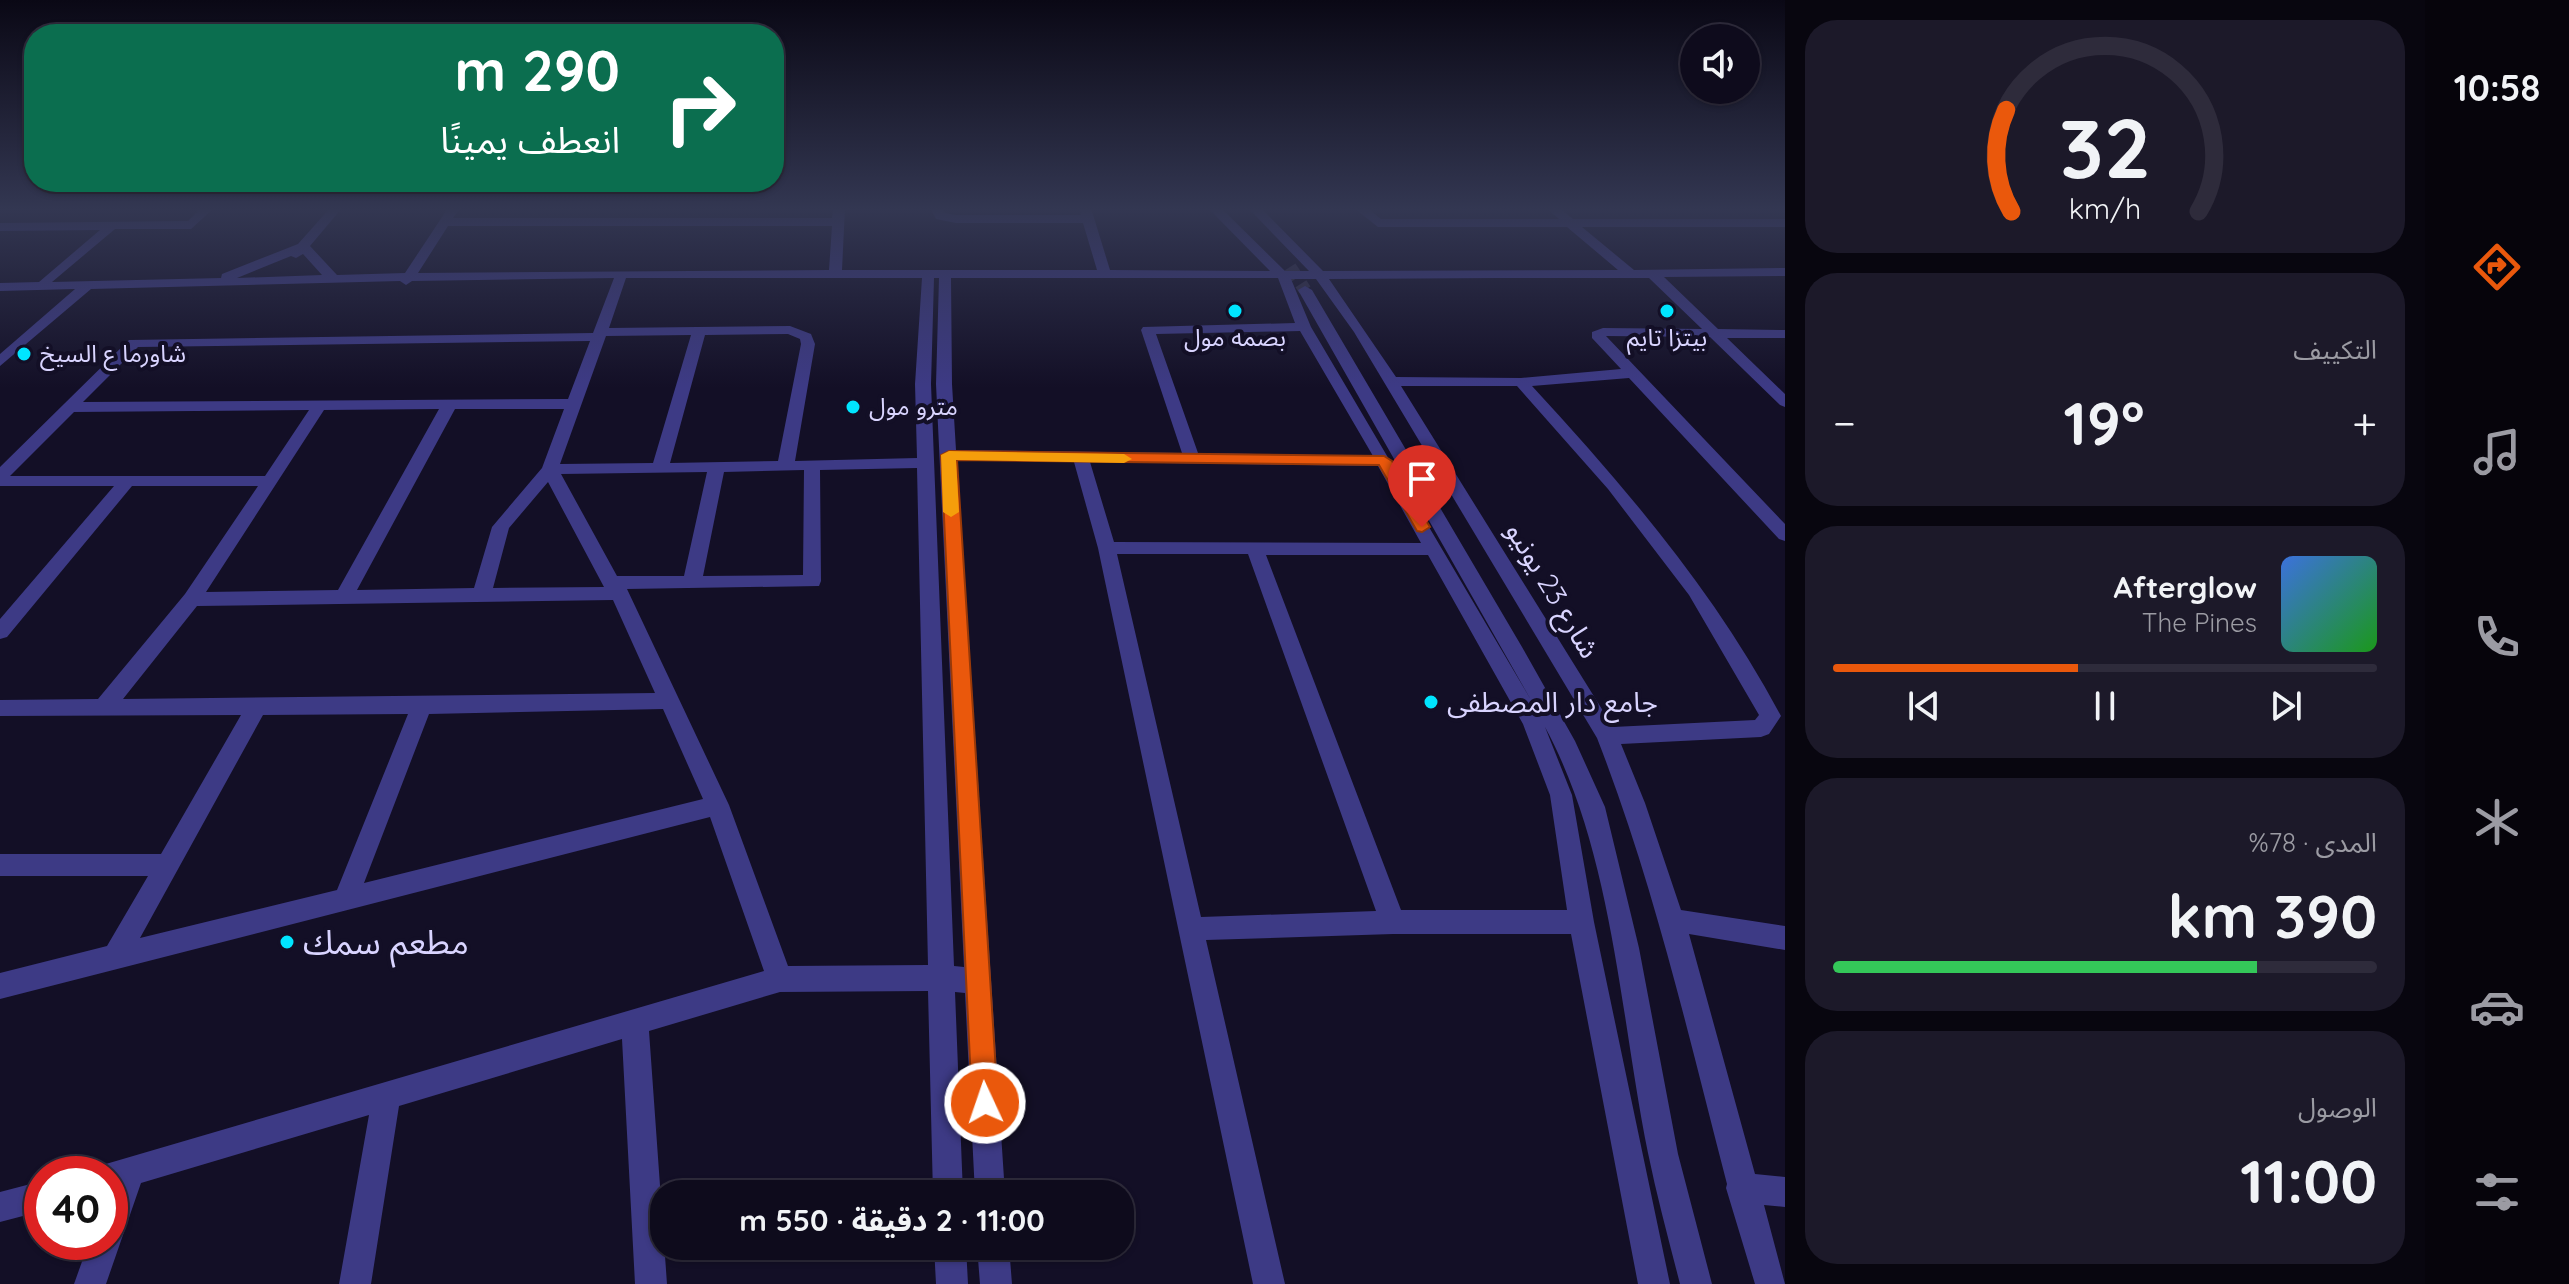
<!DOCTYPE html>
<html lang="ar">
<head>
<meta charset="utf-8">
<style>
  body { margin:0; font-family:Quicksand,"Noto Sans Arabic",sans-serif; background:#1c1929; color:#f1f3f6; direction:rtl; height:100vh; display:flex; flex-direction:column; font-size:30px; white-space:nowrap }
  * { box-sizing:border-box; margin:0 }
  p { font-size:26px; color:#9b9ba3 }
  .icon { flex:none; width:44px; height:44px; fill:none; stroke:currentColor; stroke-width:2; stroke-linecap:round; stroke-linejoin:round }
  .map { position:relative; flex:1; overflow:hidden; direction:ltr }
  .sheet { display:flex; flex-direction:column; gap:20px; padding:20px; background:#08060f; width:640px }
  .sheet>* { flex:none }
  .banner { position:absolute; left:24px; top:24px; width:760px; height:168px; border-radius:32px; box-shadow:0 2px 6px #0004,0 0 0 2px #2e2b3b; direction:rtl; background:#0b6e4f; color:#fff; overflow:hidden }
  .buttons { position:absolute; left:1680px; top:24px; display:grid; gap:16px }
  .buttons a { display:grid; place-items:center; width:80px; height:80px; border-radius:50%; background:#0e0b1c; box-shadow:0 2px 6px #0004,0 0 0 2px #2e2b3b; font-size:40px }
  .speed { position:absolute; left:24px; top:1156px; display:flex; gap:16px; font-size:40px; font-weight:700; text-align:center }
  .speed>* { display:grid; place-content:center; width:104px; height:104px; border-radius:50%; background:#0e0b1c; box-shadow:0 2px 6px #0004,0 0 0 2px #2e2b3b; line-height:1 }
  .speed .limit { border:12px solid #d22; background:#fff; color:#111 }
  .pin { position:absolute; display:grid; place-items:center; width:68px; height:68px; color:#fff; margin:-82px -34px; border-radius:50% 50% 50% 0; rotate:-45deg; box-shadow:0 0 8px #0007 }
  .pin .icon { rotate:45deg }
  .me { position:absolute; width:88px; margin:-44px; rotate:357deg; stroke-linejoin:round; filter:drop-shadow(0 0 6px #0008) }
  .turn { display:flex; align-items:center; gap:28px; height:168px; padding:0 32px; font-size:36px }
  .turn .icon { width:104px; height:104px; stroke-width:2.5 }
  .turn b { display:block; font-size:56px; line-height:68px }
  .big { font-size:60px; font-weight:700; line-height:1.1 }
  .sheet .widget { flex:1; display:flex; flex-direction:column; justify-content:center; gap:12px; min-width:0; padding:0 28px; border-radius:32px; background:#1c1929 }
  .sheet .dial { align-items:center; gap:0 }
  .dial svg { height:208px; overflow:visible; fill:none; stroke:#2e2b3b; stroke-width:7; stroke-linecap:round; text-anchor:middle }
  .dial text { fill:#f1f3f6; stroke:none }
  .song { display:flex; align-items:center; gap:24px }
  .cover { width:96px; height:96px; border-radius:12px; background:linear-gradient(135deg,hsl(220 70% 55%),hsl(120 70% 35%)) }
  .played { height:8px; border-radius:4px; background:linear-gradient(90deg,#ea580c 45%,#2e2b3b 45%) }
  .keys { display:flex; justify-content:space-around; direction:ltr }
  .heat { display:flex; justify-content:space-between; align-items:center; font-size:44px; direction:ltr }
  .charge { height:12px; border-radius:6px; background:linear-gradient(90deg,#34c759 78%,#2e2b3b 0) }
  .trip { position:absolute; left:650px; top:1180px; width:484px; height:80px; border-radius:32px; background:#0e0b1c; box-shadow:0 2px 6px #0004,0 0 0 2px #2e2b3b; font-weight:700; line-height:80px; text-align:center; direction:rtl }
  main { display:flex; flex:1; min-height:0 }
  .dock { display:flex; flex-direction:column; width:144px; justify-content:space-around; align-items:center; background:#06040b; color:#9b9ba3 }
  .dock .icon { width:56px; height:56px }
  .dock .selected { color:#ea580c }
  .dock b { font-size:36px; color:#f1f3f6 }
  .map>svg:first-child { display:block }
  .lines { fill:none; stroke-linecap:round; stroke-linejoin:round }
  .minor-tunnel { stroke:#312d47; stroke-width:13; stroke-dasharray:13 7; stroke-linecap:butt }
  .minor { fill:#3d3a85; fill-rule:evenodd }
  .route { fill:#ea580c; stroke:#983908; stroke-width:2 }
  .slow { fill:#f59e0b }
  .poi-dot { fill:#00e5ff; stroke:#130f26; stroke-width:3 }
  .labels { text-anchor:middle; stroke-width:8; stroke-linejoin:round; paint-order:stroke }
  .far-poi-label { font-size:24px; fill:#d9d4ff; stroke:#130f26 }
  .street-label { font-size:28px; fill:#d9d4ff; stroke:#130f26 }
  .poi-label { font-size:28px; fill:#d9d4ff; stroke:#130f26; text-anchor:start }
  .near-poi-label { font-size:34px; fill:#d9d4ff; stroke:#130f26; text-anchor:start }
</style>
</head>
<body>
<main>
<nav class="dock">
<b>10:58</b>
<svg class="icon selected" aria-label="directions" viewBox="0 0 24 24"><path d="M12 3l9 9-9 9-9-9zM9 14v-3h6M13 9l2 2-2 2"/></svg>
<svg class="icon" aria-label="music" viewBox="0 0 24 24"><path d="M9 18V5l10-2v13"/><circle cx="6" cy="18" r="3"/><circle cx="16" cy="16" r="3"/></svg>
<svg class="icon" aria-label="phone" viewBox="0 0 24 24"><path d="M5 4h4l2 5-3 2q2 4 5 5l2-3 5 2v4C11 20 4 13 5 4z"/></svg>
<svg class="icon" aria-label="climate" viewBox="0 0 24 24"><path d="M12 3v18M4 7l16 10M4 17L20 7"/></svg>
<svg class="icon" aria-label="car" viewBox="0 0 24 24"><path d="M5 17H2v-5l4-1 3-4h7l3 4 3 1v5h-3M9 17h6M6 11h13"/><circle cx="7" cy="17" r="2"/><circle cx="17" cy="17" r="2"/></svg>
<svg class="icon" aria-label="filters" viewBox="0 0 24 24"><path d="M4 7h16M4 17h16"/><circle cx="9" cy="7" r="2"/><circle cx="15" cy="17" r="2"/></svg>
</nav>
<section class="sheet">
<div class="widget dial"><svg viewBox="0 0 100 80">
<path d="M14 69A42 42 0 1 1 86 69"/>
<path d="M14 69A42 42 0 0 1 12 30" stroke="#ea580c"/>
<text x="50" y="56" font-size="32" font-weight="700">32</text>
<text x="50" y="72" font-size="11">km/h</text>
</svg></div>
<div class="widget"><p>التكييف</p>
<div class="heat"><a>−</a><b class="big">19°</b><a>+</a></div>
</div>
<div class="widget">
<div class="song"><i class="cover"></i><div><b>Afterglow</b><p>The Pines</p></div></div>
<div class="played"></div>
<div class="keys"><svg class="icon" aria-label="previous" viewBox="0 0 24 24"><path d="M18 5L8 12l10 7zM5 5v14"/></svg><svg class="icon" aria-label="pause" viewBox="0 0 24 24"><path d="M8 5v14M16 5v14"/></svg><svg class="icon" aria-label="next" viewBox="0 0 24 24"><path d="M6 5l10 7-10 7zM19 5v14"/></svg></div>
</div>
<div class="widget"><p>المدى · 78%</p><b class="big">390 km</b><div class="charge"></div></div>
<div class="widget"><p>الوصول</p><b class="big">11:00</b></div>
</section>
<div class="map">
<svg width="1785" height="1284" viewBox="0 0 1785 1284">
  <rect width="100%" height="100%" fill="#130f26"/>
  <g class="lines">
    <path class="minor-tunnel" d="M1290 267 1305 290"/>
    <path class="minor" d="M201 208H214L191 229H115L52 282 221 278 222 274 298 244 330 208H342L310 246 337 275 405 273 448 208H460L453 218H832L833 208H845L842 270H1097L1083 223H956L936 219 930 208H942L945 213 956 215H1081L1079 208H1091L1110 270 1270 271 1208 208H1221L1285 271H1309L1248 208H1261L1323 271 1618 270 1567 227H1378L1354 208H1367L1381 219H1559L1546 208H1559L1573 219H1785V227H1582L1634 270 1785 268V276L1664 277 1718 329 1785 330V338H1727L1785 394V407L1780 405 1710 337 1606 336 1785 524V541L1779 539 1629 378 1532 386C1626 488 1715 592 1781 716L1769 734 1761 737 1621 744 1645 803 1681 910 1785 926V950L1689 934 1755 1174 1785 1177V1207L1764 1205 1785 1284H1755L1726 1188 1727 1184C1688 1034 1654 884 1597 738L1354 332 1316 279H1291L1311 327 1531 700 1298 290 1305 286 1312 290 1522 647 1575 741 1605 807 1639 948 1678 1154 1712 1284H1680C1669 1241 1657 1197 1648 1153 1620 1015 1613 853 1545 727L1572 795 1594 922 1670 1284H1638L1571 934H1393L1206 940 1285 1284H1253L1098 548 1074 462 957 460 1005 1194H975L965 993 955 992 963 1194H933L928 991 780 992 649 1031 667 1284H635L622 1039 399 1106 371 1284H339L369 1115 141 1183 106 1284H74L89 1242H110V1174H96L99 1166 764 971 710 817 0 999V973L107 946 148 876H0V854H161L241 715 0 716V700L98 699 185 594 258 486H132L7 637 0 639V619L114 486H0V467L129 340 593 333 614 278 412 281 406 285 400 281 91 289 0 366V354L75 289 0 291V283L39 282 100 230 0 231V223L188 221ZM448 226H832L829 270 418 273ZM303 254 322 275 237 278 291 256 296 258ZM626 278H922L915 384 917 458 795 461 815 344 811 334 790 326 609 328ZM934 278H939L936 384 964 967 954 966 931 384ZM951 278H1278L1295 323 1143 327 1141 330 1182 453 956 450 952 384ZM1498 278H1649L1702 329 1603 328 1592 332V338L1621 369 1521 378 1396 377 1329 279ZM1300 331 1373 456 1198 453 1156 334ZM788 334 800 339 801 344 778 461 670 463 705 335ZM691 335 653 463 560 464 606 336ZM590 341 568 399 83 402 138 347ZM1401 386H1517L1608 489 1689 595 1759 715 1755 720 1613 727ZM439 409 338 590 206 592 324 410ZM455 409H564L542 468 492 527 474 588 357 590ZM309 410 265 476H10L74 412ZM1090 462 1378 466 1421 543 1114 542ZM917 468 928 965 788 966 729 805 627 589 819 586 821 581 820 470ZM804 470 803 575 703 576 724 472ZM707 472 684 576H617L561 474ZM548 482 604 587 493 588 509 528ZM1117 554H1248L1376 911 1201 917ZM1266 555H1428L1523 724 1550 795 1567 910H1401ZM613 600 655 693 123 699 197 606ZM663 709 703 799 364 883 429 714ZM408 714 337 890 140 938 263 715Z
      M42 1181V1211L0 1222V1192Z
      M934 1246H966L968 1284H936Z
      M977 1246H1009L1012 1284H980Z"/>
  </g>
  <linearGradient id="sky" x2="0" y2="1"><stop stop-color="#0a0815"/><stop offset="0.54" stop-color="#333752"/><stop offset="1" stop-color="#333752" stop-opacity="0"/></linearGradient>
  <rect width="1785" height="388" fill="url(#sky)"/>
  <path class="route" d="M949 451 1384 456 1392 461 1430 527 1422 532 1417 531 1379 465 957 460 998 1103 994 1112 985 1116 976 1112 972 1103 941 455Z"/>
  <path class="slow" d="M949 451 1124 454 1132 459 1124 463 956 460 959 512 951 517 943 512 941 455Z"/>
  <g class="poi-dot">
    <circle cx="1235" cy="311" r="8"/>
    <circle cx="1667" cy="311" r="8"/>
    <circle cx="24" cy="354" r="8"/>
    <circle cx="853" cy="407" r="8"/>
    <circle cx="1431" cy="702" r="8"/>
    <circle cx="287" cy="942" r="8"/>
  </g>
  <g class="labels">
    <g class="far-poi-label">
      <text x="1235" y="346">بصمه مول</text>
      <text x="1667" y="346">بيتزا تايم</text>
      <text x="40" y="362" text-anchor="start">شاورما ع السيخ</text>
      <text x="869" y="415" text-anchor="start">مترو مول</text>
    </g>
    <g class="street-label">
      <text transform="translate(1553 590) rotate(59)" y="10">شارع 23 يونيو</text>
    </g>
    <g class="poi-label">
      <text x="1447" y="712">جامع دار المصطفى</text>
    </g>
    <g class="near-poi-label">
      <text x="303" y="954">مطعم سمك</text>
    </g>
  </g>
</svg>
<div class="buttons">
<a><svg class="icon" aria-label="sound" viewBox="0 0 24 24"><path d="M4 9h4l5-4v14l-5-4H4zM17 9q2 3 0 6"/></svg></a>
</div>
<div class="speed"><div class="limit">40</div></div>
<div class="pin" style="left:1422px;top:527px;background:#d93025"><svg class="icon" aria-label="arrive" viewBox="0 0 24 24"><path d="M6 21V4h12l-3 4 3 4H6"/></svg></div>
<svg class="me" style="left:985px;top:1103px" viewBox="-20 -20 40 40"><circle r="17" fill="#ea580c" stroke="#fff" stroke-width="3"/><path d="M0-11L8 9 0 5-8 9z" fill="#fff"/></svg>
<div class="trip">11:00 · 2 دقيقة · 550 m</div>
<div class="banner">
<div class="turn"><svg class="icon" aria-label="right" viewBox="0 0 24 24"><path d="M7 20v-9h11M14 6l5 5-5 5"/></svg><div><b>290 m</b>انعطف يمينًا</div></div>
</div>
</div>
</main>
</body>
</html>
